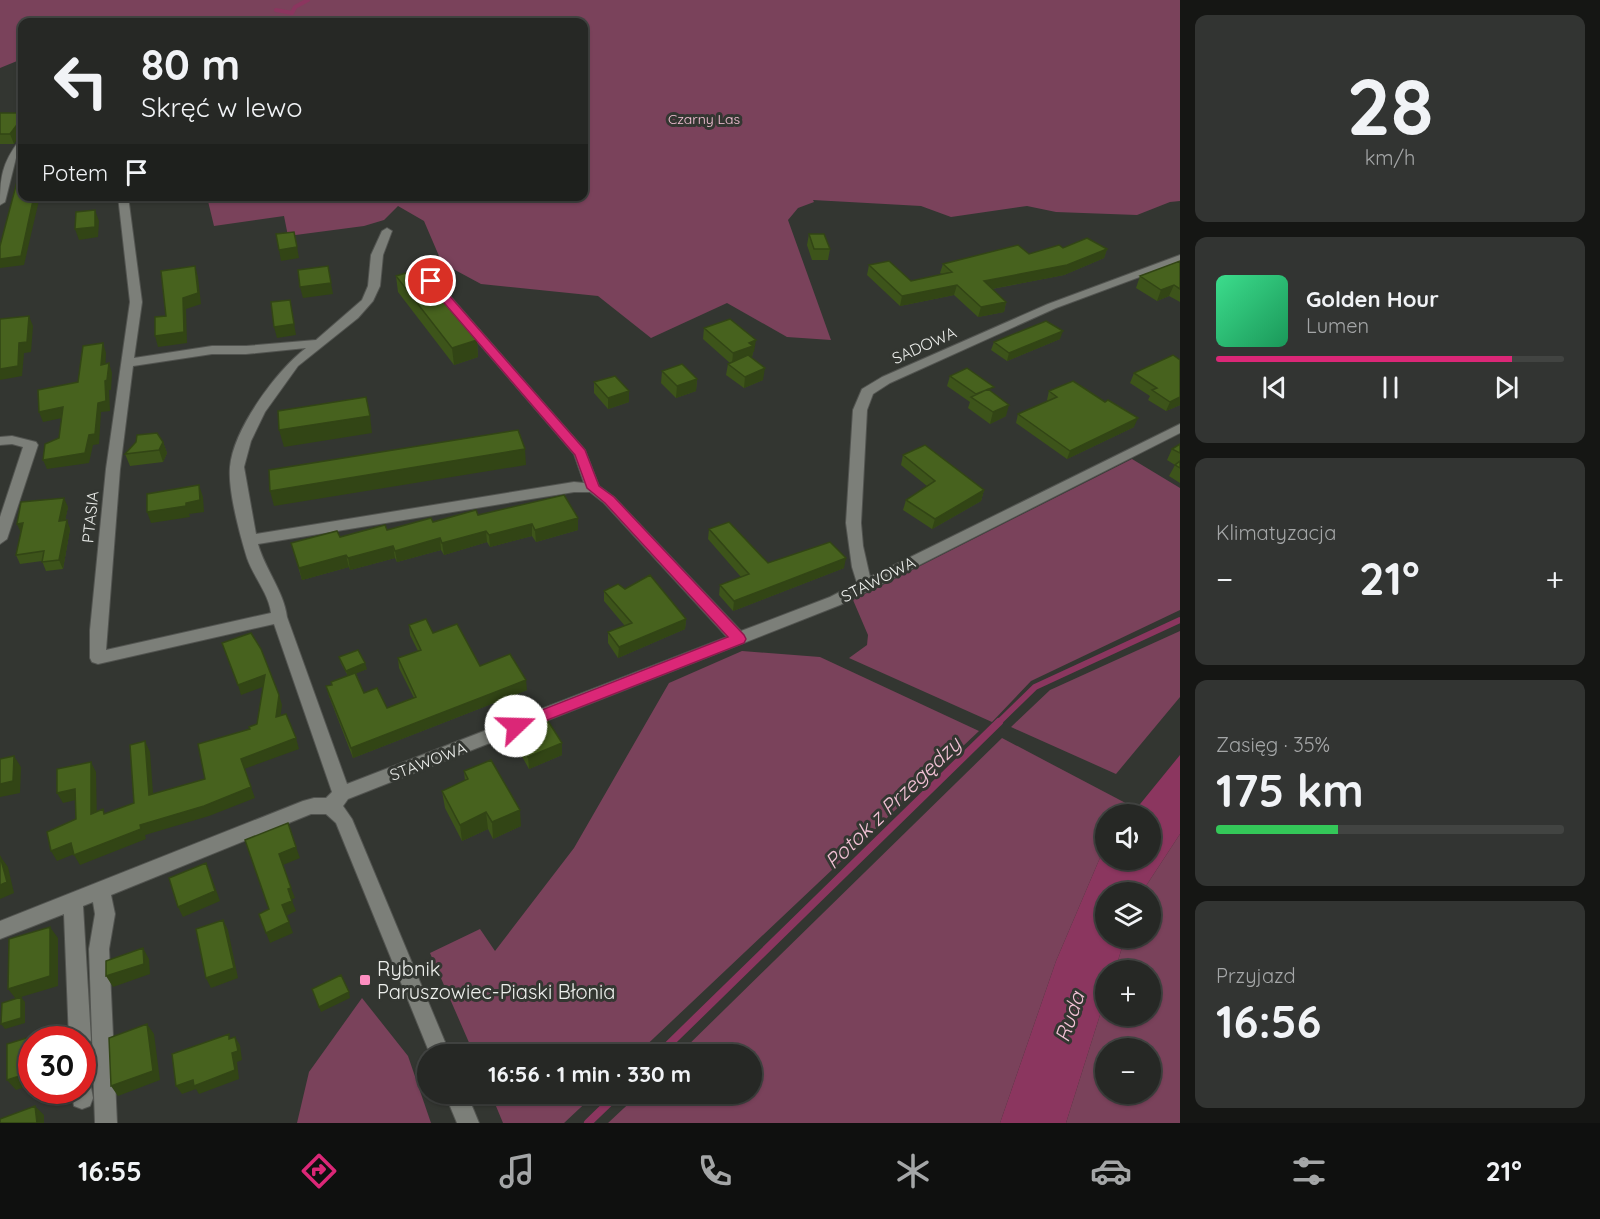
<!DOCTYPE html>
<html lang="pl">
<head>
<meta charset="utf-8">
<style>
  body { margin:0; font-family:Quicksand,sans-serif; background:#323432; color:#f1f3f6; height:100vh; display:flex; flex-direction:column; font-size:22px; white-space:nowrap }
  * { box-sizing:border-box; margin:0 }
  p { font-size:20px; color:#a4a6a7 }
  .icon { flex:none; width:33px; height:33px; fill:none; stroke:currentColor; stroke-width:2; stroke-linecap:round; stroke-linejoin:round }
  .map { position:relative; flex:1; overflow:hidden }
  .drawer { display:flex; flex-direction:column; gap:15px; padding:15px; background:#151614; width:420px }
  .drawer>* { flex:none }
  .guide { position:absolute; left:18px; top:18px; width:570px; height:183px; border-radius:12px; box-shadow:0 2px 4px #0004,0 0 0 2px #424442; background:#262825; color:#f1f3f6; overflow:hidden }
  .controls { position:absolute; left:1095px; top:804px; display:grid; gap:12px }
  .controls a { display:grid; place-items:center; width:66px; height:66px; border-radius:50%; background:#262825; box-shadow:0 2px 4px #0004,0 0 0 2px #424442; font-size:30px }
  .speed { position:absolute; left:18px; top:1026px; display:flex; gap:12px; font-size:30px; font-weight:700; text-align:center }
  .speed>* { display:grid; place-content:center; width:78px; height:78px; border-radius:50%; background:#262825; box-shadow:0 2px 4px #0004,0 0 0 2px #424442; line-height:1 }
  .speed .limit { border:9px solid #d22; background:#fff; color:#111 }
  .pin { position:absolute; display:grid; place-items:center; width:51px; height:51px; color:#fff; margin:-26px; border:3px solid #fff; border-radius:50%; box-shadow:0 2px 6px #0007 }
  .me { position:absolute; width:66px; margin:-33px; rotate:69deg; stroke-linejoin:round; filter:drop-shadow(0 0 4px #0008) }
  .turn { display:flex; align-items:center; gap:21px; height:126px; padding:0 24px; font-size:27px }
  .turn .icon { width:78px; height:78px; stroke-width:2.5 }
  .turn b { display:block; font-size:42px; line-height:51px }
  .then { display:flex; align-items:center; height:57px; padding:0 24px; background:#0003; gap:12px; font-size:22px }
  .big { font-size:45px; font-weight:700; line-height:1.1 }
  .drawer .widget { flex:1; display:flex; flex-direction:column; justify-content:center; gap:9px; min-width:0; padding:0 21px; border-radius:12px; background:#323432 }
  .drawer .dial { align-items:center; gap:0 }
  .dial b { font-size:78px; line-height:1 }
  .song { display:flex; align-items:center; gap:18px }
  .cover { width:72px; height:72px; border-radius:9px; background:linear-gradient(135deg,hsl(150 70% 55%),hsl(150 70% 35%)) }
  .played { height:6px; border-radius:3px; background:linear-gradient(90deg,#db2777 85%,#424442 85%) }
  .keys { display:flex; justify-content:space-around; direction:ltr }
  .heat { display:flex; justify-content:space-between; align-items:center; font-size:33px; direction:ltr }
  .charge { height:9px; border-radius:4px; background:linear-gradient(90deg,#34c759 35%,#424442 0) }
  .trip { position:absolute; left:417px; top:1044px; width:345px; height:60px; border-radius:30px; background:#262825; box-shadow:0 2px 4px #0004,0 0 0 2px #424442; font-weight:700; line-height:60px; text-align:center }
  .menu { display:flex; height:96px; justify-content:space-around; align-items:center; background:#0f100f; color:#a4a6a7 }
  .menu .icon { width:42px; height:42px }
  .menu .active { color:#db2777 }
  .menu b { font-size:27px; color:#f1f3f6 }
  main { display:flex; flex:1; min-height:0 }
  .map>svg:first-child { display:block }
  .green { fill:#7a425b; fill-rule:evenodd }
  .water { fill:#8b365f }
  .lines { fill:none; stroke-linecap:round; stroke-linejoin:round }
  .stream-far2 { stroke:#8b365f; stroke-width:4 }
  .stream-far1 { stroke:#8b365f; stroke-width:6 }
  .stream { stroke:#8b365f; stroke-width:8 }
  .minor-casing { stroke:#525450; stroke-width:2 }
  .minor { fill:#7c7f79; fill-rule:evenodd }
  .wall { fill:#3d541a }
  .shaded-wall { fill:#324515 }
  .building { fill:#47621e; stroke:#324515; stroke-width:1.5 }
  .route { fill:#db2777; stroke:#8e194d; stroke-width:1.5 }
  .poi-dot { fill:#fd8ec0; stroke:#333631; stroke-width:2 }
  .labels { text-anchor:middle; stroke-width:6; stroke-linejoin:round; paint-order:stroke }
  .far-park-label { font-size:14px; fill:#f3c2d5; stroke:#333631 }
  .street-label { font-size:16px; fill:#edefec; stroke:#333631 }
  .near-poi-label { font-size:20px; fill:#edefec; stroke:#333631; text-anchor:start }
  .near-water-label { font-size:21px; font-style:italic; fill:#f3c2d6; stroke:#333631 }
</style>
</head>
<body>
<main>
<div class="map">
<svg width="1180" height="1123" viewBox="0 0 1180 1123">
  <rect width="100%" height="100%" fill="#333631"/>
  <path class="green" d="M0 0H1180V201L1170 202 1137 215 1056 212 1027 206 951 217 921 206 813 200 814 202 798 208 788 220 831 340 787 337 727 303 651 338 598 296 481 284 442 263 424 221 398 206 384 220 364 226 288 236 284 216 214 226 207 197 584 196V22H22V59L0 68Z
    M1132 459 1180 488V610L1031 681 992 722 849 658 867 645 868 635 853 600Z
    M1180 631V697L1116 774 1011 727 1050 690Z
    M742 651 820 657 979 731 637 1054H474L430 953 480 929 495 951 574 848 669 683Z
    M1002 738 1137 809 1132 814H1106L1105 846 1056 961 1000 1123H608L639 1094H752V1054H679Z
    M1180 834V1123H1066L1105 999 1106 1016H1150V970H1115L1125 938H1150V892H1142ZM1106 1048H1150V1094H1106Z
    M362 998 408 1056 431 1123H297L309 1072Z
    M491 1094H595L564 1123H503Z"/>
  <path class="water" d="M1180 755V834L1142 892H1106V938H1125L1115 970H1106L1105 999 1066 1123H1000L1056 961 1105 846 1106 860H1150V814H1132Z"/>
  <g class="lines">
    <path class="stream-far2" d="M276 10 292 13 295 7 308 0"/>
    <path class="stream-far1" d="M997 724 1035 687 1180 620"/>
    <path class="stream" d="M659 1054 999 722
      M588 1123 618 1094"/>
    <defs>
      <path id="minor" d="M22 140V149L16 158 5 202 0 205C0 178 2 163 19 141Z
        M118 196H128L142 302 134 358 212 346H246L316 340 362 300 368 286 371 255 382 231 387 228 392 231 383 255 380 286 373 301 358 318 298 366 265 412 251 441 244 467 256 534 574 482 584 483 574 454 427 283V279H435L585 450 599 486 614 497 741 631 830 597 857 583 852 567 846 523 853 410 862 389 882 377 1048 304 1180 255V262L1056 308 890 383 873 394 867 410 861 523 863 546 870 577 1180 424V433L840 605 348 799 343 806 352 819 450 1054H430L336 823 326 814H311L111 895 115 914 109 949 117 1123H95L89 949 95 914 93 902 83 906 91 1040 87 1047 82 1050V1040H69L64 914 0 939V921L303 801 314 798H326L332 792 274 624 98 664 92 662 90 658V630L106 469 130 302ZM306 348C277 370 233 429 230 467 228 491 240 535 247 558 253 576 269 594 271 613L106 650 120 469 133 366 212 354H246ZM574 492H590L604 503 727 637 347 784 287 617C284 592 265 569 258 544Z
        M12 436 36 442 38 445 7 539 0 544V517L23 447 12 444 0 445V437Z
        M82 1079 90 1082 93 1098 90 1106 82 1109 74 1106 71 1090H82Z
        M445 1094H467L479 1123H457Z"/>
    </defs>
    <use href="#minor" class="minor-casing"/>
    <use href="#minor" class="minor"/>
  </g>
  <path class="wall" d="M0 113H22L14 144H0Z
    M809 234 830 249 828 260H812L807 245Z
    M1063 248 1107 249 1104 258 1064 275 992 289 1006 302 1004 312 978 317 954 295 900 306 867 275 869 265 911 281 942 274 940 273 943 264 1029 254Z
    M1180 261V302L1169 296 1157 301 1136 288 1140 276Z
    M396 276 477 340 478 357 454 365 398 292Z
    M704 328 754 352H753L752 357 751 358 763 380 744 388 726 375 728 364 730 363 703 339Z
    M1060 339 1007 361 991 350 994 342Z
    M1180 360V405L1166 411 1148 400 1150 396 1130 383 1134 373Z
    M662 371 697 379 696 391 676 398 661 383Z
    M950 376 992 392 1006 416 990 424 968 408 970 402 947 386Z
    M594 382 629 391V402L608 409 594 393Z
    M1049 391 1134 427 1067 459 1016 423 1018 414 1048 401 1047 400Z
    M163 442 167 453 163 462 130 466 125 454Z
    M1180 444V483L1169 476 1175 465 1167 460 1172 449Z
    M903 455 984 490 981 501 932 529 903 510 906 500 927 486 901 465Z
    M68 507 65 520 70 529 63 569 46 571 42 561 20 564 16 555Z
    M578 518V530L536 542 532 536 490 547 487 542 444 555 441 550 397 562 395 558 350 570 349 567 302 580 291 543 340 537 433 522Z
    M709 529 768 563 844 568 733 611 719 595 720 585 741 577 708 539Z
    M625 589 686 619 685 629 618 658 608 643V632L625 626 604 601V591Z
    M409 625 433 633 480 666 527 690 353 758 329 696 326 686 332 685 348 676 341 663 339 657 367 669 356 673 364 693 387 708 414 698 399 668 398 658 418 651 410 635Z
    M515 735 562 743V755L529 769 516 746Z
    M464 771 521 826 493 839 488 829 462 841 445 808 442 791 465 781Z"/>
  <path class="shaded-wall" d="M22 118V133L14 144 10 134Z
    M34 196H40L24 265 0 268V259Z
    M95 210 99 221 98 237 79 240 75 229Z
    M297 247 299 258 281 261 279 250Z
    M1107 249 1104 258 1064 275 981 291 984 281Z
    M195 266 198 277 201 304 186 309 187 343 158 347 155 336 183 298Z
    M331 283 333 294 303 298 300 287Z
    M957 285 954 295 900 306 902 296Z
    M1174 285 1169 296 1157 301 1161 290Z
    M290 300 296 335 277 338 274 327Z
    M1006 302 1004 312 978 317 981 307Z
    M29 316 33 326 31 352 24 353 22 376 0 380V369L19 343Z
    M1063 331 1060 339 1007 361 1009 353Z
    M477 340 478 357 454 365 452 348Z
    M756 340 754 352H753L752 357 732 364 733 353 749 343Z
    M103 343 106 353 105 374 101 365Z
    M109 363 112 373 111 390H109L110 411 101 412 99 444 93 445 89 463 47 469 43 460 89 435 98 403 105 381Z
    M765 368 763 380 744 388 745 377Z
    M697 379 696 391 676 398 677 386Z
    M629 391V402L608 409V398Z
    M1180 397V405L1166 411 1170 402Z
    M1009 405 1006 416 990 424 993 412Z
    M63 407 67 417 43 422 39 412Z
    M370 416 372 433 284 447 279 430Z
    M1138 418 1134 427 1067 459 1070 451Z
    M163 442 167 453 163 462 159 450Z
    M525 449 526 465 274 506 270 491Z
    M199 485 203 497 204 512 189 514 190 517 151 523 147 512 186 503Z
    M984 490 981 501 932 529 935 519Z
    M64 498 68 507 63 530 59 521Z
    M578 518V530L536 542 535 530Z
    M67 520 70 529 63 569 59 560Z
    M23 523 21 533 17 524Z
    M532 524V536L490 547 489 535Z
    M486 531 487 542 444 555 442 543Z
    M440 538 441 550 397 562 395 551Z
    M393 546 395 558 350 570 348 558Z
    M346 555 349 567 302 580 299 568Z
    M846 558 844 568 733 611 734 601Z
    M686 619 685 629 618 658 619 647Z
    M365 663 367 669 348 677 346 671Z
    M265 675 268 685 241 695 238 685Z
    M526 680 527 690 353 758 351 748Z
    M279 695 282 705 279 728 276 717Z
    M296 738 299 749 244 769 241 759Z
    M145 741 150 752 154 806 149 795Z
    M562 743V755L529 769 528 757Z
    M14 756 21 767 20 793 0 797V784Z
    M91 762 96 772 97 824 91 814Z
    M251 787 255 798 209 816 145 835 146 839 80 865 74 855 140 825Z
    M75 789 80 799 63 803 57 793Z
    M520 810 521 826 493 839 492 822Z
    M486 812 488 829 462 841 460 825Z
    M71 843 77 853 57 861 51 851Z
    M296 847 300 858 283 865 279 854Z
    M0 856 8 867 14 893 0 899Z
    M206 863 210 873 220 901 183 917 178 907Z
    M291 888 295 898 291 900 288 889Z
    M292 901 296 911 286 916 282 905Z
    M223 920 228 930 238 978 211 988 206 978Z
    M289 922 293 933 270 943 266 933Z
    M50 927 58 938V986L21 997 25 1002V1023L5 1029 1 1024 16 999 8 989Z
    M143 948 149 959 150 974 113 987 106 976Z
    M349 992 350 998 321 1012 319 1007Z
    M147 1024 154 1034 160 1080 118 1096 111 1086Z
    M59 1028 67 1038V1040H60Z
    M235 1037 240 1045 242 1060 237 1062 239 1079 199 1094 196 1089 182 1094 176 1086 193 1080 232 1053Z
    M32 1072V1084L16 1090 7 1080Z
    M35 1106 44 1115V1123H37Z"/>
  <path class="building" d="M0 113H22V118L10 134H0Z
    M22 163V162V196H34L21 256 0 259V246Z
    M95 210V227L75 229 76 212Z
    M294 232 297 247 279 250 276 234Z
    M809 234H824L830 249H814Z
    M1087 238 1107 249 1067 265 984 281 1006 302 981 307 957 285 902 296 869 265 889 261 911 281 952 272 943 264 1018 245 1029 254 1059 245 1063 248Z
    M1180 261V289L1174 285 1161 290 1140 276Z
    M195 266 198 293 183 298 184 332 155 336V317L166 316 161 271Z
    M328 266 331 283 300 287 298 270Z
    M419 269 477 340 452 348 396 276Z
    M290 300 294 324 274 327 271 302Z
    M29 316 27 342 19 343 18 366 0 369V319Z
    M730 319 756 340 749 343 753 346 733 353 704 328Z
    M1046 321 1063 331 1009 353 994 342Z
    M103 343 101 365 109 363 107 380 105 381 106 401 98 403 95 434 89 435 85 453 43 460 45 444 59 438 63 407 39 412 38 390 78 382 83 346Z
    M748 355 765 368 745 377 728 364Z
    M1173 355 1180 360V397L1170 402 1152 390 1157 388 1134 373Z
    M682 364 697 379 677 386 662 371Z
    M967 368 994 387 976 394 950 376Z
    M615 376 629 391 608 398 594 382Z
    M1073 381 1105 402 1108 400 1138 418 1070 451 1018 414 1057 397 1049 391Z
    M988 389 1009 405 993 412 971 397Z
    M366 397 370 416 279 430 278 411Z
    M518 430 525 449 270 491 269 470Z
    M157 433 163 442 159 450 125 454 136 442 137 435Z
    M1180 444V453L1172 449Z
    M925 445 984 490 935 519 906 500 935 481 903 455Z
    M1180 461V468L1175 465Z
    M199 485 200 500 186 503V506L147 512V494Z
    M564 495 578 518 535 530 532 524 489 535 486 531 442 543 440 538 395 551 393 546 348 558 346 555 299 568 291 543 337 531 340 537 385 525 387 530 431 518 433 522 476 510 478 515Z
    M64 498 59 521 67 520 59 560 42 562 44 551 16 555 23 523 17 524 21 502Z
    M729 522 768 563 830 542 846 558 734 601 720 585 749 574 709 529Z
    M650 575 686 619 619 647 608 632 632 623 604 591 618 584 625 589Z
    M426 619 433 633 457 624 480 666 510 654 526 680 351 748 326 686 332 685 331 682 355 673 364 693 377 688 387 708 416 697 398 658 421 650 409 625Z
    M251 633 261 649 279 695 276 717 286 714 296 738 241 759 251 787 204 806 140 825 141 829 74 855 71 843 51 851 47 832 76 819 75 789 57 793V769L91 762V814L103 809 104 814 134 803 130 745 145 741 149 795 205 779 198 744 250 729 249 727 257 724 265 675 238 685 222 643Z
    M358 650 365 663 346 671 339 657Z
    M548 721 562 743 528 757 515 735Z
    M14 756 13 781 0 784V759Z
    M491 760 520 810 492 822 486 812 460 825 442 791 468 779 464 771Z
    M288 823 296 847 279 854 291 888 288 889 292 901 282 905 289 922 266 933 259 914 269 909 245 840Z
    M0 856 7 882 0 885Z
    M206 863 215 891 178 907 169 878Z
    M223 920 234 968 206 978 196 929Z
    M50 927V976L8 989 9 939Z
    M143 948 144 964 106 976V961Z
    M341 975 349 992 319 1007 312 989Z
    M21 997V1018L1 1024 2 1003Z
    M147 1024 153 1071 111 1086 109 1038Z
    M59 1028 60 1040H32V1072L7 1080V1044Z
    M229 1034V1039L235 1037 238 1051 232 1053 235 1070 194 1086 193 1080 176 1086 172 1054Z
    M35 1106 37 1123H0V1119Z"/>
  <path class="route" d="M427 278H434L585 450 599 486 614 497 744 635 746 639 744 643 522 730H511L508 726 511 722 728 637 605 503 587 488 575 455 427 283Z"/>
  <rect class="poi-dot" x="359" y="974" width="12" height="12" rx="3"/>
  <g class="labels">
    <g class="far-park-label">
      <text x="704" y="124">Czarny Las</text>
    </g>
    <g class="street-label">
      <text transform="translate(924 345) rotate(-24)" y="6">SADOWA</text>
      <text transform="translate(90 517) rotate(-84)" y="6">PTASIA</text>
      <text transform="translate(878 579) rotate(-27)" y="6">STAWOWA</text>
      <text transform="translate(428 761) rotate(-21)" y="6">STAWOWA</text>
    </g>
    <g class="near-poi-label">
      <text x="377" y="976">Rybnik<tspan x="377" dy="23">Paruszowiec-Piaski Błonia</tspan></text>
    </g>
    <g class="near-water-label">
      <text transform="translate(893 803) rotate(-44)" y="7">Potok z Przegędzy</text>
      <text transform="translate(1070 1017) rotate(-71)" y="7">Ruda</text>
    </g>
  </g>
</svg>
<div class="controls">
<a><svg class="icon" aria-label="sound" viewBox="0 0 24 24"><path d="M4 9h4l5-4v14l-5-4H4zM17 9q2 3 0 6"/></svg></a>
<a><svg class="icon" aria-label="layers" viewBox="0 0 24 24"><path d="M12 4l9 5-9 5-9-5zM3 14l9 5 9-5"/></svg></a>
<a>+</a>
<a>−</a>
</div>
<div class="speed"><div class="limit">30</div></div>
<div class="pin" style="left:431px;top:281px;background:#d93025"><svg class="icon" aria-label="arrive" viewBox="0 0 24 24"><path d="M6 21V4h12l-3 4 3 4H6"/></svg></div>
<svg class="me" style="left:516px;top:726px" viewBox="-20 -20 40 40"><circle r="19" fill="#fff"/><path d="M0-13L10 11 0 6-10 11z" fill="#db2777"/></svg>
<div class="trip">16:56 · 1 min · 330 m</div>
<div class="guide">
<div class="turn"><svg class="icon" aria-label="left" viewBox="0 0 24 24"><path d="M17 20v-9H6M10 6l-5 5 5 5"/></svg><div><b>80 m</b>Skręć w lewo</div></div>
<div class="then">Potem<svg class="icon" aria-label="arrive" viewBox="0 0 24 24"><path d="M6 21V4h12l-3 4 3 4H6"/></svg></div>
</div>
</div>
<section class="drawer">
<div class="widget dial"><b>28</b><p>km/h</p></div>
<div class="widget">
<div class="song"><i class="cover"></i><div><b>Golden Hour</b><p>Lumen</p></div></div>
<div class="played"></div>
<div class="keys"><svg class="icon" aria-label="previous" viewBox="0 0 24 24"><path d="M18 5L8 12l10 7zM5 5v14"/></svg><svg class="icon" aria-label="pause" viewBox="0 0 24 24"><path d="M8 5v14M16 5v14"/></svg><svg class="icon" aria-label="next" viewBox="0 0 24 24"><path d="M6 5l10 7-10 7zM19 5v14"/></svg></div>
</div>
<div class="widget"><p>Klimatyzacja</p>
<div class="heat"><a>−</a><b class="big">21°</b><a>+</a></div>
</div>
<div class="widget"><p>Zasięg · 35%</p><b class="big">175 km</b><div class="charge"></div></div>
<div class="widget"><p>Przyjazd</p><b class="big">16:56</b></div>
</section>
</main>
<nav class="menu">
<b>16:55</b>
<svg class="icon active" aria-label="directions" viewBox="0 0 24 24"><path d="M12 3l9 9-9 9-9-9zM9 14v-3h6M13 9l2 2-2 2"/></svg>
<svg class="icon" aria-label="music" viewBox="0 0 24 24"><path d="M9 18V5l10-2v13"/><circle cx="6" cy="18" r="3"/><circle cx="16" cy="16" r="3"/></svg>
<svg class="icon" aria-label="phone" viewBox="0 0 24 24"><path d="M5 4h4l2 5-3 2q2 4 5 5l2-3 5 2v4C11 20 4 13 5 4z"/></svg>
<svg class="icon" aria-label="climate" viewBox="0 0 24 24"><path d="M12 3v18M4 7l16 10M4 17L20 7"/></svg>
<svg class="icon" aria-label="car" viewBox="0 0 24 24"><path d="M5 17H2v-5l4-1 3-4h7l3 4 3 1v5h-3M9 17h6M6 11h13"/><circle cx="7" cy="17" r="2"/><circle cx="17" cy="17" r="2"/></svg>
<svg class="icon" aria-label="filters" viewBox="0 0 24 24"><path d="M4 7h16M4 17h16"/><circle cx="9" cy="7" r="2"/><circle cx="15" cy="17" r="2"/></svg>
<b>21°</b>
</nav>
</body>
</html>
